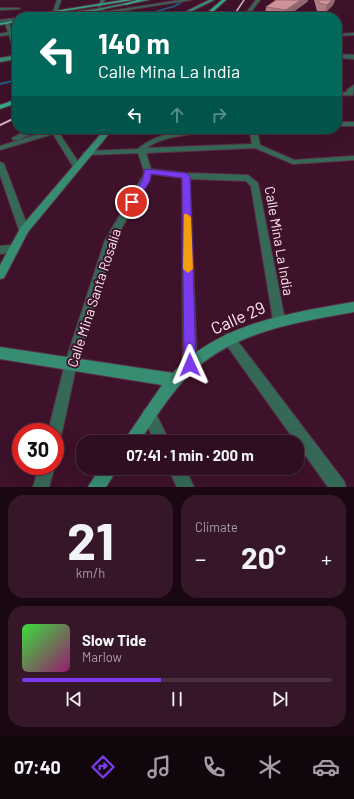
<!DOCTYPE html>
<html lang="en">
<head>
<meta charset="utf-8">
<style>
  body { margin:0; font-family:Barlow,sans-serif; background:#361729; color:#f1f3f6; height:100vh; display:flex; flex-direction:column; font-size:15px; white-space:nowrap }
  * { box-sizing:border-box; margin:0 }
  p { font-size:13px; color:#a79ca5 }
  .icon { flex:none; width:22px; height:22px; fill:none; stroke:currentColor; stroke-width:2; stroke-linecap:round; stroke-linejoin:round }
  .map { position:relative; height:487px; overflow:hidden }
  .side { display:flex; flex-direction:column; gap:8px; padding:8px; background:#190812; flex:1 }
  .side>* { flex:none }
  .hud { position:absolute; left:12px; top:12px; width:330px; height:122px; border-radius:16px; box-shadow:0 4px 16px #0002,0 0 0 1px #492e3e; background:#00695c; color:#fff; overflow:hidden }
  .speed { position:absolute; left:12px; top:423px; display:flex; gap:8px; font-size:20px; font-weight:700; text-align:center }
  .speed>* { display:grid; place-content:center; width:52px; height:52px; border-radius:50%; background:#2e0e20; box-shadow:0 4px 16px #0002,0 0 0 1px #492e3e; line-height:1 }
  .speed .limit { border:6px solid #d22; background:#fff; color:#111 }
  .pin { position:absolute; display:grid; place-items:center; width:34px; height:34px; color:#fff; margin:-17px; border:2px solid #fff; border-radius:50%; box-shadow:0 1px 4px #0007 }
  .me { position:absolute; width:44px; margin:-22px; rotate:359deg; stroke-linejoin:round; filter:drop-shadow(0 0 3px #0008) }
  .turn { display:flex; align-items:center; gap:14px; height:84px; padding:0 20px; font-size:18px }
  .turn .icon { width:52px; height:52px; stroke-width:2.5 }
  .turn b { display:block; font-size:28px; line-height:34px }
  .lanes { display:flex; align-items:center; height:38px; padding:0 20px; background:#0003; justify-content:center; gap:20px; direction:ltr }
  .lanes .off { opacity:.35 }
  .big { font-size:30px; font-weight:700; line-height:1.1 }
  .side .widget { flex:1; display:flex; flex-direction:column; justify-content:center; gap:6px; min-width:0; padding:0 14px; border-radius:16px; background:#361729 }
  .side .dial { align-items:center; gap:0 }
  .dial b { font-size:52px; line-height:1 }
  .song { display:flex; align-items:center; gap:12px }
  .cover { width:48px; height:48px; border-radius:6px; background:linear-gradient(135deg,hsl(120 70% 55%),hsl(320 70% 35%)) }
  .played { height:4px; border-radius:2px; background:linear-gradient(90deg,#7c3aed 45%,#492e3e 45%) }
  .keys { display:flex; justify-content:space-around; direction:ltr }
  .heat { display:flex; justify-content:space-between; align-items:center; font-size:22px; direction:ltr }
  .side .tiles { flex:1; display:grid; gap:8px; grid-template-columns:1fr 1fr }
  .widget:last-child { grid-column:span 2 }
  .trip { position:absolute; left:76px; top:435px; width:228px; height:40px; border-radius:16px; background:#2e0e20; box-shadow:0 4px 16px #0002,0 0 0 1px #492e3e; font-weight:700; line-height:40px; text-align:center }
  .dock { display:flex; height:64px; justify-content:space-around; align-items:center; background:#12060d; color:#a79ca5 }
  .dock .icon { width:28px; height:28px }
  .dock .active { color:#7c3aed }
  .dock b { font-size:18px; color:#f1f3f6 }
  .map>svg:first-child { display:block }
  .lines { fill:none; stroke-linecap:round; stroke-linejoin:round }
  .stream-far1 { stroke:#1c6380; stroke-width:1.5 }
  .stream { stroke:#1c6380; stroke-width:2 }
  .lane-casing { stroke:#593046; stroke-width:2 }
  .street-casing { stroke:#593046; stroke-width:2 }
  .secondary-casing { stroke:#593046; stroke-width:2 }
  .primary-casing { stroke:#593046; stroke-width:2 }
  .lane { fill:#366857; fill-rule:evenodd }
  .street { fill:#366857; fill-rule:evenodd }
  .secondary { fill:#378d72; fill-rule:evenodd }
  .primary { fill:#34aa88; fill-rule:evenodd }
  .rail-far1 { stroke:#d1b4c2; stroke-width:1.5 }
  .rail { stroke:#d1b4c2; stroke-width:2 }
  .wall { fill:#b47e86 }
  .shaded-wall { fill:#92676d }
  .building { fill:#d1939c; stroke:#92676d }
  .route { fill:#7c3aed; stroke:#51269a }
  .slow { fill:#f59e0b }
  .labels { text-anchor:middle; stroke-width:4; stroke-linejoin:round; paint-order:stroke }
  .street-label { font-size:14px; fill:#fee6f0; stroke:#3e122a }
  .near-street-label { font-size:17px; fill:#fee6f0; stroke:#3e122a }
</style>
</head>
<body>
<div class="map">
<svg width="354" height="487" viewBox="0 0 354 487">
  <rect width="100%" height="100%" fill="#3e122a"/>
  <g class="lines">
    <path class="stream-far1" d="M137 17 175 6 185 0"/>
    <path class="stream" d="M0 84 17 80"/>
    <defs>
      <path id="lane" d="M103 8 104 10 40 17H30Z
        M17 18V20L0 22V20Z"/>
      <path id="street" d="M57 0H61L57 12 55 13 53 12Z
        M101 0H105L100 7H98Z
        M181 0H191L82 17H71Z
        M256 0H260L247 17H243Z
        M0 8H18L20 9 0 10Z
        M7 22 9 23 12 31H17V33L13 34 17 45V54L14 52 9 35 0 36V34L8 32 5 23Z
        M354 33V35L337 36V34Z
        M337 54 354 55V59L337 58Z
        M354 85 353 95 337 96V92H347V90Z
        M337 122H354V126H337Z
        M30 129H40L19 140H13L12 138Z
        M55 129H67L59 133 81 166 80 168H74L53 134 0 150V146Z
        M206 129H238L234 131C213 132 163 134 147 148L252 144 249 129H257L260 145 294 160 354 156V160L293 164 255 148 146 153 151 169 186 173 248 175 258 183 285 320 283 324 279 325 275 324 273 320 251 186 246 181 190 179 197 365 195 370 190 372 185 370 183 365 182 178 152 174 115 240 77 363 62 432 60 437 55 439V432H48L65 363 105 240 143 176 144 171 138 153 87 155 83 153 87 151 138 149C155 133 184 131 206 129Z
        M0 162 4 164 29 230 27 233 24 234 19 230 0 175Z
        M13 245 17 246 18 249 17 252 0 254V246Z
        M229 333 233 335 344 481 346 487H328L225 343 223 339 225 335Z
        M149 408 154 410 170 442H155L142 415 144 410Z
        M39 466H55L49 487H33Z
        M168 468H185L194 487H177Z"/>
      <path id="secondary" d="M141 0H149L89 12 87 11Z
        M209 0H214L180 17H175Z
        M17 55V59L0 62V58Z
        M105 129H113L28 232 4 278 0 279V265L21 227Z
        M354 302V312C294 323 230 332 186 378 168 397 154 420 139 442H123L162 385 0 359V347L173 373C219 323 290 313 354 302Z
        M100 468H118L106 487H88Z"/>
      <path id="primary" d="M123 0H133L27 17H17Z
        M137 0H143L126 5 124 4Z
        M222 0H226L207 17H202Z
        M17 20V22L0 25V23Z
        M17 99V103L0 109V105Z"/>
    </defs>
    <use href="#lane" class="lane-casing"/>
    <use href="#street" class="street-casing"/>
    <use href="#secondary" class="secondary-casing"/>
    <use href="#primary" class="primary-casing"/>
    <use href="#lane" class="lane"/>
    <use href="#street" class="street"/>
    <use href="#secondary" class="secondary"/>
    <use href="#primary" class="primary"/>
    <path class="rail-far1" d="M227 17 236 12 244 0"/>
    <path class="rail" d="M0 125 17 117"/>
  </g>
  <path class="wall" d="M276 0H308L307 2 286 17H274L265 15 266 7Z
    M314 0H335L333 5 325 13 317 11Z"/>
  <path class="shaded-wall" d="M301 0H308L307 2 286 17H284L286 10Z
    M332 0H335L333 5 325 13 327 5Z"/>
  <path class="building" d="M276 0H301L286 10 266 7Z
    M318 0H332L327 5 319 3Z"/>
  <path class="route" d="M145 169 186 173 190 176 196 365 194 369 190 371 186 369 184 365 182 178 151 174 150 181 135 204H129L128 202 142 181Z"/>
  <path class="slow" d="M184 214H187L191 217 193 269 188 273 183 269Z"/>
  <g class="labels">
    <g class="street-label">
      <text transform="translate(279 241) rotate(80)" y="5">Calle Mina La India</text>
      <text transform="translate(94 298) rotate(-72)" y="5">Calle Mina Santa Rosalía</text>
    </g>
    <g class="near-street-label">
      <text transform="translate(238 318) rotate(-24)" y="6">Calle 29</text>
    </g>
  </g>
</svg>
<div class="speed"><div class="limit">30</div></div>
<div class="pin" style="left:132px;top:202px;background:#d93025"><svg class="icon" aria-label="arrive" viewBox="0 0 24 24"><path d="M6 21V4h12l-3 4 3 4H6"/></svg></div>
<svg class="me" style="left:190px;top:365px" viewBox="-20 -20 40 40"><path d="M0-17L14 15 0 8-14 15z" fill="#7c3aed" stroke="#fff" stroke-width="4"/></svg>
<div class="trip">07:41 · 1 min · 200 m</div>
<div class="hud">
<div class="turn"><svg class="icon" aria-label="left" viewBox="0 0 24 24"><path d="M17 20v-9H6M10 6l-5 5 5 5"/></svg><div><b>140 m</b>Calle Mina La India</div></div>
<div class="lanes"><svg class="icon" aria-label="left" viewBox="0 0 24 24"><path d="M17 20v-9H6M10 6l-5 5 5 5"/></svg><svg class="icon off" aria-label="ahead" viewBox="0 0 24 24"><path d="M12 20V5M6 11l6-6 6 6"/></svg><svg class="icon off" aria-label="right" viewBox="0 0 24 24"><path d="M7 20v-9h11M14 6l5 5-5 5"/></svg></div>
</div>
</div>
<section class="side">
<div class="tiles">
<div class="widget dial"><b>21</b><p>km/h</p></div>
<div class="widget"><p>Climate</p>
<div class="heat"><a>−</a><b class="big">20°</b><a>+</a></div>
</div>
<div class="widget">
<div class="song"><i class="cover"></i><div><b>Slow Tide</b><p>Marlow</p></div></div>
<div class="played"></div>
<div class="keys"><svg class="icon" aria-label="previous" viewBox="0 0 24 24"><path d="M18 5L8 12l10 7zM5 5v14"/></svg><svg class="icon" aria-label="pause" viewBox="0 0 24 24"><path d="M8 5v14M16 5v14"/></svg><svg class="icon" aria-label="next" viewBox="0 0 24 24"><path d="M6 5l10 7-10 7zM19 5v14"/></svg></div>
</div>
</div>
</section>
<nav class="dock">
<b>07:40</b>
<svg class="icon active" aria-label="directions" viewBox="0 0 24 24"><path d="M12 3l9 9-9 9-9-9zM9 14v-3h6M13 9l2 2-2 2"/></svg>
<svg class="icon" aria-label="music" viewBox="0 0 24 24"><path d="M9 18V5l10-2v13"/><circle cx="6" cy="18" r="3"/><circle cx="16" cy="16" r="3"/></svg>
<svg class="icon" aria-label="phone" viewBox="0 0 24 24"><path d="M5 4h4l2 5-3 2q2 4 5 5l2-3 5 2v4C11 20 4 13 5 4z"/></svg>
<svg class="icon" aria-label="climate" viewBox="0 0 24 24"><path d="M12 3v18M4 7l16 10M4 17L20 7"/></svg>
<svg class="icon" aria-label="car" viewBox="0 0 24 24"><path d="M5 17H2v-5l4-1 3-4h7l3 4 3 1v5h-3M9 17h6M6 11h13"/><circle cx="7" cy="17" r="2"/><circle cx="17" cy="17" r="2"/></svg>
</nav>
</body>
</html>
